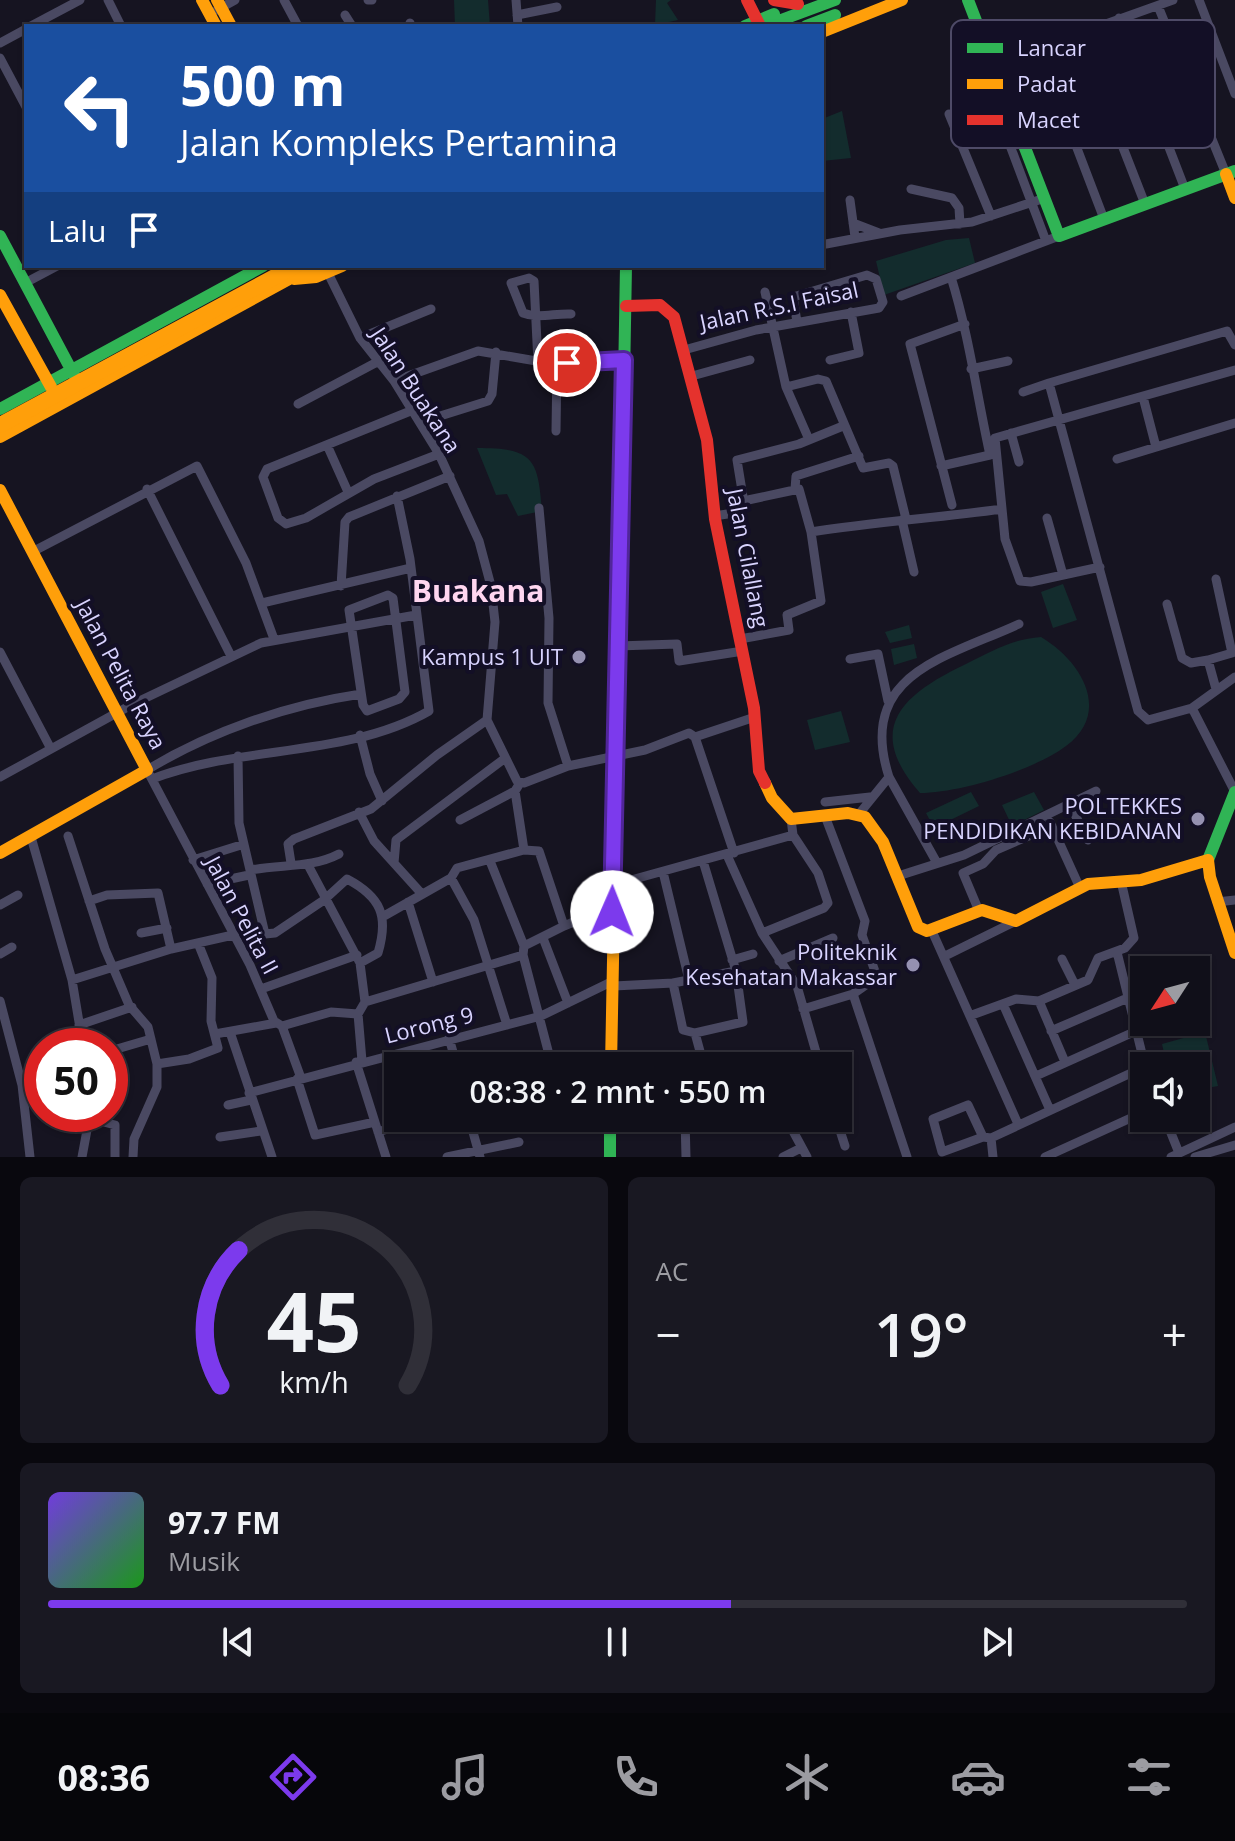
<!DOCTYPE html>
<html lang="id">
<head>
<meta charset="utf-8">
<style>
  body { margin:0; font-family:"Open Sans",sans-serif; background:#191822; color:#f1f3f6; height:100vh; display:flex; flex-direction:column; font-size:30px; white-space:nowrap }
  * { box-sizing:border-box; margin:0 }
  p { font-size:26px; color:#9c9ca2 }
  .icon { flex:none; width:44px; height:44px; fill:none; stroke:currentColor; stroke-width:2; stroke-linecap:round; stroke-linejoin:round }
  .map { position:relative; height:1157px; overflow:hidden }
  .panel { display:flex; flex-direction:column; gap:20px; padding:20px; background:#09080e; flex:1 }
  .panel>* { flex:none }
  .hud { position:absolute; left:24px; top:24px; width:800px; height:244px; border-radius:0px; box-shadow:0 2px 6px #0004,0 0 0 2px #302f38; background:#1a4fa0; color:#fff; overflow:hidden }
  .needle { width:52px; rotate:234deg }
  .buttons { position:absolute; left:1130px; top:956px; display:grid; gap:16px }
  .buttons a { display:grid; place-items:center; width:80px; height:80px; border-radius:0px; background:#100f19; box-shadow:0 2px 6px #0004,0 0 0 2px #302f38; font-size:40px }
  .speed { position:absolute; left:24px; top:1028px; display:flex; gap:16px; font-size:40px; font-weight:700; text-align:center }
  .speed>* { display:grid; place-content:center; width:104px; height:104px; border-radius:50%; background:#100f19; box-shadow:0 2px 6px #0004,0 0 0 2px #302f38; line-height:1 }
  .speed .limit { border:12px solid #d22; background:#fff; color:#111 }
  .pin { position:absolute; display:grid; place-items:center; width:68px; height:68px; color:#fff; margin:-34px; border:4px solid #fff; border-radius:50%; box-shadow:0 2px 8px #0007 }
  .me { position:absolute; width:88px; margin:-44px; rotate:1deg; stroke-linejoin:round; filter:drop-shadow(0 0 6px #0008) }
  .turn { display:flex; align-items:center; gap:28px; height:168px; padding:0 24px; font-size:36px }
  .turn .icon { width:104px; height:104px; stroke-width:2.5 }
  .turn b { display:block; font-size:56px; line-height:68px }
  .then { display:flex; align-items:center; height:76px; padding:0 24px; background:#0003; gap:16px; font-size:30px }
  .big { font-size:60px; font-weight:600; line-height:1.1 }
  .panel .tile { flex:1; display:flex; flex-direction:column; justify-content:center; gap:12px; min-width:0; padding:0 28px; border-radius:12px; background:#191822 }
  .panel .dial { align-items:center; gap:0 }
  .dial svg { height:208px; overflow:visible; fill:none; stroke:#302f38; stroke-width:7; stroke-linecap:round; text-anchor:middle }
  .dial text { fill:#f1f3f6; stroke:none }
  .song { display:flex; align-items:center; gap:24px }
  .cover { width:96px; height:96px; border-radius:12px; background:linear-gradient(135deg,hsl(260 70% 55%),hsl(120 70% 35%)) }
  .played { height:8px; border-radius:4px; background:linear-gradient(90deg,#7c3aed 60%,#302f38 60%) }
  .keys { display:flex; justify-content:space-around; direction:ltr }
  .heat { display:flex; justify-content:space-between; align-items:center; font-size:44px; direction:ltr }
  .panel .tiles { flex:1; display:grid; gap:20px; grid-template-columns:1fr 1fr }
  .tile:last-child { grid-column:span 2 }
  .trip { position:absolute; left:384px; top:1052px; width:468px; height:80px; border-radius:0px; background:#100f19; box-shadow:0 2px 6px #0004,0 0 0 2px #302f38; font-weight:600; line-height:80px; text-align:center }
  .dock { display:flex; height:128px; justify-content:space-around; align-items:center; background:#06060a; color:#9c9ca2 }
  .dock .icon { width:56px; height:56px }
  .dock .active { color:#7c3aed }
  .dock b { font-size:36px; color:#f1f3f6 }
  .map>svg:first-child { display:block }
  .green { fill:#132c2d }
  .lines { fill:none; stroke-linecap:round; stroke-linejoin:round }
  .street { stroke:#4a4962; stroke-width:9 }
  .fast { stroke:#30b455; stroke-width:12 }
  .slow { stroke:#ff9f0a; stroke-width:12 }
  .jam { stroke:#e5322d; stroke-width:12 }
  .slow-bridge { stroke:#ff9f0a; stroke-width:16 }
  .route-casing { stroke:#51269a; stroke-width:20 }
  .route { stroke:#7c3aed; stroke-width:14 }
  .poi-dot { fill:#9591b1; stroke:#130f26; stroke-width:3 }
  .labels { text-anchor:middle; stroke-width:8; stroke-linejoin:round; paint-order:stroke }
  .street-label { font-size:22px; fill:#d9d4ff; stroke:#130f26 }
  .poi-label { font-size:22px; fill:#d9d4ff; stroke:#130f26; text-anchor:end }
  .district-label { font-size:30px; font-weight:bold; fill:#ffd6f0; stroke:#130f26 }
  .key { fill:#130f26; stroke:#4e4a67; stroke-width:2 }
  .key-label { font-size:22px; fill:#d9d4ff }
</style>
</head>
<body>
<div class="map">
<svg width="1235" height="1157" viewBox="0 0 1235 1157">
  <rect width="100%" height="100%" fill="#161421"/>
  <path class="green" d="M454 0H488L490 26H455Z
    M656 0H671L667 3 678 20 655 25Z
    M842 111 851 158 822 161V119Z
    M969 238 975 263 884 295 876 261 946 240Z
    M477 448C534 448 538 459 542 511L518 516 507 494 496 495Z
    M1063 584 1077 620 1053 628 1041 592Z
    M909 625 912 638 890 643 885 632Z
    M1041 637C1080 660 1113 711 1066 746 1034 770 960 793 920 793 863 728 903 694 966 664 992 651 1012 639 1041 637Z
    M914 644 917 658 894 665 891 649Z
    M841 711 850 742 815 750 807 720Z
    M971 792 979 806 934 828 926 813Z
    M1034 792 1044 810 1012 826 1002 805Z
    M1205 1032 1218 1086 1196 1090V1066H1167L1162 1044Z"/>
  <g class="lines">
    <path class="street" d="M108 0 121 26
      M284 0 298 26
      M368 0H372
      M516 0 518 26
      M1199 0 1235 94
      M1158 6 1226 174
      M217 10 235 0
      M345 15 352 26
      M517 15 557 7
      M1119 18 1185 189
      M410 23 411 26
      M31 26 80 0
      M1078 32 1145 204
      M0 43 26 29
      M1038 46 1104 219
      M0 58 26 107
      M994 64 1173 0
      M994 103 1046 241
      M949 114 991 216
      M911 189 952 198 959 208 960 224
      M850 200 855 237
      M853 223 879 233
      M826 244 900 230 972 222 1045 198
      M328 273 360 338 394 381 439 454 479 541 491 586 495 622 487 720 517 781 524 783 568 766 645 750 689 733 695 737
      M25 283 57 266
      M765 292 786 387 818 379 826 381 863 468 889 463 893 466 906 519
      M901 296 1059 236
      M360 338 431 309
      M684 350 756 330 879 308 883 302 876 279 867 275 793 297 797 322
      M830 360 859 353 851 312
      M538 363 534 281 529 278 511 283 523 313C538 319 555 313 571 314
      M971 369 1008 361
      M692 376 750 360
      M394 381 478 351 548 363 624 360
      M786 387 807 435
      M1023 392 1049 383
      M1143 397 1156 447
      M298 404 379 361
      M413 410 267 469 263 477 278 518 286 524 306 518 374 479 439 454
      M421 422 488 401 492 394 496 352
      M556 431 557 363
      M1011 433 1019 462
      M327 445 348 492
      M1117 459 1235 423
      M941 466 990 455C977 396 969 335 951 277
      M147 489 231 656
      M795 489 796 476 859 456
      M744 503 737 460 799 444 843 426
      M952 505 910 344 965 324
      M539 508 549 618 548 703 568 766
      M714 516 734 513 748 500 799 489 811 532 821 601 787 615 789 630 740 639
      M1047 518 1063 575
      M902 520 914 572
      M811 532C875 522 937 518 1002 509
      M32 552 197 466 246 563 274 639
      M1100 567 1031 582 1020 581 1005 539 995 438 1235 370
      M341 586 345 522 349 517 450 476
      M388 595 393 598 405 692 399 699 367 711 363 705 349 610Z
      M262 603 411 568
      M1167 604 1182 658 1191 663 1208 660 1216 689
      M618 646 677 644 679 661 743 651
      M0 652 51 749
      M850 659 878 654 888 701
      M1208 660 1232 653 1216 579
      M1192 708 1235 677
      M360 735 370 774 382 801
      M695 737 734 853
      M695 737 755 717
      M238 756 239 823 265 934 275 933 324 900 347 879C381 897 389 916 378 953L360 963
      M0 777 133 704 261 643 416 615
      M889 777 937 863
      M152 779C239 745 347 758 429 711L410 559 397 496
      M515 791 524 850
      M1235 792 1192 708 1148 720 1138 711 1049 383 1227 331 1235 345
      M825 802 870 797
      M1070 805 1088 840
      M359 812 374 841 421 893
      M859 814 889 777C856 674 945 658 1019 624
      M825 816 865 921 862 935 877 977 853 994
      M460 820 515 791 520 783
      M1050 822 1080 888
      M68 836 105 949 129 1005 148 1027 157 1064V1087L134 1139 133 1157
      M31 837 72 980 83 1046
      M727 855 762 933 797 986 820 1066
      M193 860 241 845
      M490 861 524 946
      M291 863 288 844 294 839 371 809 437 755 487 720
      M394 863 396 840 504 759
      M308 865 360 963 365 1002 358 1014 362 1061
      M251 870C283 864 312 868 339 854
      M663 872 689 980
      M898 876 964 855 1096 791
      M451 878 474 920 507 1025
      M207 884 249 875
      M613 885 793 835 791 819
      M89 901 107 895 158 893 171 949
      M408 902 433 982
      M1217 902 1235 900
      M0 905 18 895
      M979 911 963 873 983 864 996 850 1052 826
      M384 916 451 878 457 868 524 850 539 851 564 926 524 946 523 955 552 1066
      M564 926 612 906
      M932 931 1018 1124
      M141 933 167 928
      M762 933 824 908 828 903 818 873 793 835
      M543 938 568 1003
      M1117 952 1145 1066
      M0 954 12 947
      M945 956 1016 921
      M1062 959 1075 985
      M732 960 753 954
      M779 961 833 938
      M72 980 171 949 233 935
      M673 983 683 1030 695 1033 743 1022 736 971
      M614 986 673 983 736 971 703 861
      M261 989 357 955
      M0 1001 22 1085 30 1157
      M1039 1001 1065 1062
      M365 1002 523 955
      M1003 1004 1050 1110
      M803 1009 853 994 907 1157
      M972 1015 1016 999 1039 1001 1088 980 1098 958 1125 948 1134 938 1121 881
      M79 1025 132 1007
      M282 1026 331 1012 358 1014
      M1051 1031 1130 997
      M230 1032 272 1157
      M695 1033 704 1066
      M215 1034 276 1023
      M449 1038 457 1066
      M110 1051 151 1039
      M356 1062 386 1157
      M157 1064 189 1059 218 1048 211 1021 212 978 198 943
      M110 1067 117 1065
      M1036 1076 1136 1031
      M301 1078 282 1026 274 1021 250 965 147 770C211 731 287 705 361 694
      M297 1079 315 1135 375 1122
      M249 1093 541 1016 613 981
      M228 1105 251 1100
      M89 1118 115 1125V1157
      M469 1118 480 1157
      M685 1118 686 1157
      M786 1118 807 1157
      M836 1118 845 1146
      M1165 1118 1179 1153
      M610 1123 655 1118
      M378 1132 421 1118
      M220 1137 261 1131
      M983 1137 968 1105 933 1119 942 1152 983 1137 991 1138
      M991 1138 1144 1067
      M991 1138 993 1157
      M82 1157 90 1114
      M447 1157 519 1142
      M783 1157 801 1148
      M1045 1157 1144 1112
      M1171 1157 1235 1127
      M1195 1157 1235 1145"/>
    <path class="fast" d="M968 0 1059 236 1235 171
      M745 26 774 14
      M765 26 835 0
      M806 26 835 15
      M0 236 74 375
      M624 381 626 266
      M0 409 263 266
      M1208 860 1235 792
      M610 1118V1157"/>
    <path class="slow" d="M202 0 216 26
      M217 0 231 26
      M822 32 902 0
      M1226 174 1235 198
      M294 279 316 277 342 266
      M0 295 51 387
      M0 437 313 266
      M0 490 147 770 0 853
      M765 783 772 798 791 819 848 813 865 817 883 842 918 927 927 931 982 910 1016 921 1088 884 1141 880 1208 860
      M1208 860 1210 877 1235 953
      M611 1066 624 381"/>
    <path class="jam" d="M747 0 760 26
      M774 0 798 4
      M626 306 660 305 674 317 707 440 715 519 754 708 759 771 765 783"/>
    <path class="slow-bridge" d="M0 425 295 266"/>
  </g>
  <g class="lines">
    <defs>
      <path id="route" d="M567 363 624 360 612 912"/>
    </defs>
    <use href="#route" class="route-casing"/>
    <use href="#route" class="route"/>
  </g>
  <g class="poi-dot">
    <circle cx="579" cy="657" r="8"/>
    <circle cx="1198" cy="819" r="8"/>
    <circle cx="913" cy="965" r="8"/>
  </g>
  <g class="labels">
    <g class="street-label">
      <text transform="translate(779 306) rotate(-12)" y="8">Jalan R.S.I Faisal</text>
      <text transform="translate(416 390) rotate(57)" y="8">Jalan Buakana</text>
      <text transform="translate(748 558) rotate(79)" y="8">Jalan Cilallang</text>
      <text transform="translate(121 674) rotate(62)" y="8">Jalan Pelita Raya</text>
      <text transform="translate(242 915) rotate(62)" y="8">Jalan Pelita II</text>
      <text transform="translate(429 1025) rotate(-14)" y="8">Lorong 9</text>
    </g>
    <g class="poi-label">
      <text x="563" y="665">Kampus 1 UIT</text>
      <text x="1182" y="814">POLTEKKES<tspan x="1182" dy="25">PENDIDIKAN KEBIDANAN</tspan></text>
      <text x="897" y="960">Politeknik<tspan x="897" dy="25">Kesehatan Makassar</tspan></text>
    </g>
    <g class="district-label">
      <text x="478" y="602">Buakana</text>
    </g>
  </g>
  <rect x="951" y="20" width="264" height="128" rx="12" class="key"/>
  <rect x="967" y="43" width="36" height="10" fill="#30b455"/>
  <rect x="967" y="79" width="36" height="10" fill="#ff9f0a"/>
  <rect x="967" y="115" width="36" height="10" fill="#e5322d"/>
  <g class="key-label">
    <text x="1017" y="56">Lancar</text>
    <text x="1017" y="92">Padat</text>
    <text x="1017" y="128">Macet</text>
  </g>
</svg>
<div class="buttons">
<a><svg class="needle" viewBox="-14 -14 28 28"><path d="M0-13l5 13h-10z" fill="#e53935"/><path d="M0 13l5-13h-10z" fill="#9c9ca2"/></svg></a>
<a><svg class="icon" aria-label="sound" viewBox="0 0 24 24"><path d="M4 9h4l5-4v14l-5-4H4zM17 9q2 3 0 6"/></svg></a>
</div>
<div class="speed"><div class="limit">50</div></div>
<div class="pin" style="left:567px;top:363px;background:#d93025"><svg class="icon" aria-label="arrive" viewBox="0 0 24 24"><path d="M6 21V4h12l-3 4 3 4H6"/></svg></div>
<svg class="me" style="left:612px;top:912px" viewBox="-20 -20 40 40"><circle r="19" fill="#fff"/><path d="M0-13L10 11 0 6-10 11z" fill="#7c3aed"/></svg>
<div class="trip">08:38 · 2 mnt · 550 m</div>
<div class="hud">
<div class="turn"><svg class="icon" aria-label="left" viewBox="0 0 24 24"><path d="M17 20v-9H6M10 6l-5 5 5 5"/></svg><div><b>500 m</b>Jalan Kompleks Pertamina</div></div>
<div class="then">Lalu<svg class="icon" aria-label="arrive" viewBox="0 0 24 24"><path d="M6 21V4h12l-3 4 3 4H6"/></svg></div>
</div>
</div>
<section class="panel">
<div class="tiles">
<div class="tile dial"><svg viewBox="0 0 100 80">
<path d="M14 69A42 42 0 1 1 86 69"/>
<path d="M14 69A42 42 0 0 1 21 17" stroke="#7c3aed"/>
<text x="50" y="56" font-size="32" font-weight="700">45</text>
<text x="50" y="72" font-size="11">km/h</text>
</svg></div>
<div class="tile"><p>AC</p>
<div class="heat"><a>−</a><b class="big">19°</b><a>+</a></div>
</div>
<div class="tile">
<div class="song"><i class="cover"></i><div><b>97.7 FM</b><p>Musik</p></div></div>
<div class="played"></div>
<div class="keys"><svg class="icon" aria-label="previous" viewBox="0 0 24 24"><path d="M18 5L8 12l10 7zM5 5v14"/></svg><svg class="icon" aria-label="pause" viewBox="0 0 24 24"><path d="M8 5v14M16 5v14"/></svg><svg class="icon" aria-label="next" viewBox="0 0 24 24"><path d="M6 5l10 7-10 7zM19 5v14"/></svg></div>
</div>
</div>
</section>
<nav class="dock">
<b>08:36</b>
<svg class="icon active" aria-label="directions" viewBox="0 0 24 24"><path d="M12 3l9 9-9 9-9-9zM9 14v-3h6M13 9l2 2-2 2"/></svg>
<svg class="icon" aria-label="music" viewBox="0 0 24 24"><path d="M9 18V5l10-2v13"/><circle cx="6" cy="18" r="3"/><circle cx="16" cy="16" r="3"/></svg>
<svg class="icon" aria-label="phone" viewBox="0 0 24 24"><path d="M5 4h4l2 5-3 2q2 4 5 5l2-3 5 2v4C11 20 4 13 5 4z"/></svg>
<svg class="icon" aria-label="climate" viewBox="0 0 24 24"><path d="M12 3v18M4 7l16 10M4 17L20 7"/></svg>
<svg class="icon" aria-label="car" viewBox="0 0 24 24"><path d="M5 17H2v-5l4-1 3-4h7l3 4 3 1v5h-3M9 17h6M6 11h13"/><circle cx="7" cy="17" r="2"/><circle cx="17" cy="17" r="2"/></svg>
<svg class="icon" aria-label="filters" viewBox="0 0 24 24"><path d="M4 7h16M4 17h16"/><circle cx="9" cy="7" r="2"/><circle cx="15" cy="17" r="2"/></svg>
</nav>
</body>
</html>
